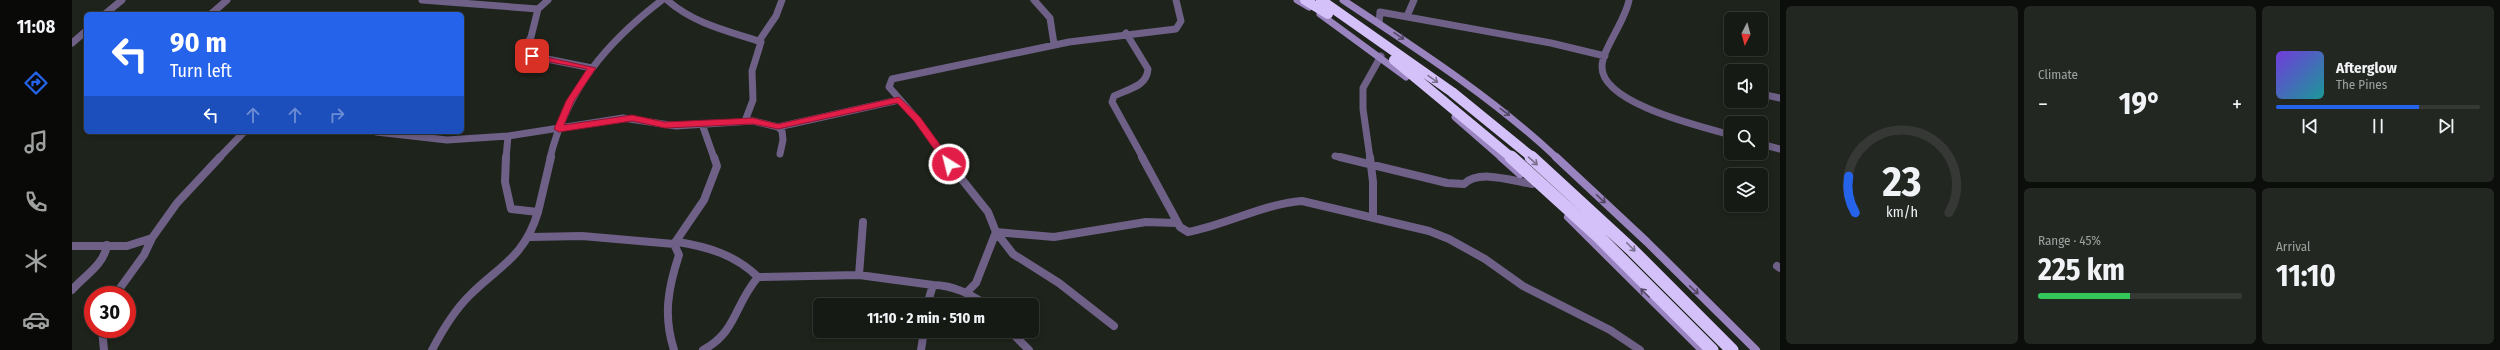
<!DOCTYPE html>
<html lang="en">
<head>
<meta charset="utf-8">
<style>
  body { margin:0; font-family:"Fira Sans Condensed",sans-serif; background:#232722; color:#f1f3f6; height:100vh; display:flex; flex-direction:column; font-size:15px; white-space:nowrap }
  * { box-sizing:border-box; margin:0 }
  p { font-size:13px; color:#9ea1a0 }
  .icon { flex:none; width:22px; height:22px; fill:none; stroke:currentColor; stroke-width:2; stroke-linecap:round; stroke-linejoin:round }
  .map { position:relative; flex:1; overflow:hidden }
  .side { display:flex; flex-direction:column; gap:6px; padding:6px; background:#0c0e0b; width:720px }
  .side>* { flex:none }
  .guide { position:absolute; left:12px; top:12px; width:380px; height:122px; border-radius:6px; box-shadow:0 2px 6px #0003,0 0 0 1px #353834; background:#2563eb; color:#fff; overflow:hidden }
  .needle { width:26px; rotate:186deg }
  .fabs { position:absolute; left:1652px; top:12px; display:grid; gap:8px }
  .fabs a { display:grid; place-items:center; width:44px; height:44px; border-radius:6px; background:#161a14; box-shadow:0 2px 6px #0003,0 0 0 1px #353834; font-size:20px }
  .speed { position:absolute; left:12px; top:286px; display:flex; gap:8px; font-size:20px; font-weight:700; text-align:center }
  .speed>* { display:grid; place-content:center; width:52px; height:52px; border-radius:50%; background:#161a14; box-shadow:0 2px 6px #0003,0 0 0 1px #353834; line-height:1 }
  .speed .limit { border:6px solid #d22; background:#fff; color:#111 }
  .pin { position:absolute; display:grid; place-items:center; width:34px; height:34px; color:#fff; margin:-17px; border-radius:8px; box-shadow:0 2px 6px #0006 }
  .me { position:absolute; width:44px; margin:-22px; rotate:324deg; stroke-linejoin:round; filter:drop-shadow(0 0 3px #0008) }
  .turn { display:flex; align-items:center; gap:14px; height:84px; padding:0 20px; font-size:18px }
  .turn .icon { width:52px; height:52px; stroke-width:2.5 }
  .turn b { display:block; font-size:28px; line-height:34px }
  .lanes { display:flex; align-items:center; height:38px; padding:0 20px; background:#0003; justify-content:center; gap:20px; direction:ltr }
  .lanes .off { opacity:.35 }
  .big { font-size:30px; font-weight:700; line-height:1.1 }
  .side .card { flex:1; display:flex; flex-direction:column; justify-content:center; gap:6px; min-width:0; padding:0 14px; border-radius:6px; background:#232722 }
  .side .dial { align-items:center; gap:0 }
  .dial svg { height:104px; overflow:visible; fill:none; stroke:#353834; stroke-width:7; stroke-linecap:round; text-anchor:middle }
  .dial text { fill:#f1f3f6; stroke:none }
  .song { display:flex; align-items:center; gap:12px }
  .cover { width:48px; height:48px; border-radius:6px; background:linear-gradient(135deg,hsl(260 70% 55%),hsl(180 70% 35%)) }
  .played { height:4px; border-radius:2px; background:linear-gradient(90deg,#2563eb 70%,#353834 70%) }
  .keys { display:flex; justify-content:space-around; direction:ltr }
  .heat { display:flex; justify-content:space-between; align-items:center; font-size:22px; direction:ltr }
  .charge { height:6px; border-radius:3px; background:linear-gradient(90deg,#34c759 45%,#353834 0) }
  .side .tiles { flex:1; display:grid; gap:6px; grid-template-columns:repeat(3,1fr) }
  .card:first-child { grid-row:span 2 }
  .trip { position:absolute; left:741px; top:298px; width:226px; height:40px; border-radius:6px; background:#161a14; box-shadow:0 2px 6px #0003,0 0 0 1px #353834; font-weight:700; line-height:40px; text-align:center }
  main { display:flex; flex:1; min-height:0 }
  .tabs { display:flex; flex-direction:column; width:72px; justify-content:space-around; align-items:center; background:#090a08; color:#9ea1a0 }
  .tabs .icon { width:28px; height:28px }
  .tabs .selected { color:#2563eb }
  .tabs b { font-size:18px; color:#f1f3f6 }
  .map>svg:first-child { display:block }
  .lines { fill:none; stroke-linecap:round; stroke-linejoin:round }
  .street-far1 { stroke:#6e6086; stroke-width:7 }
  .street { stroke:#6e6086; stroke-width:8 }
  .secondary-far1 { stroke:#9a84bf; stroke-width:7 }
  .secondary { stroke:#9a84bf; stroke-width:8 }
  .highway-far1 { stroke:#d5c1f9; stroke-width:10 }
  .highway { stroke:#d5c1f9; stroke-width:13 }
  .oneway { stroke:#524864 }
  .oneway2 { stroke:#79708d }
  .route { fill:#e11d48; stroke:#92132f }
</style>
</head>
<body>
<main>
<nav class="tabs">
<b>11:08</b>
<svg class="icon selected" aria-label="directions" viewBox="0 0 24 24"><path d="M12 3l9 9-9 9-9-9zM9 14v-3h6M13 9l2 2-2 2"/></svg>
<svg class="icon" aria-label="music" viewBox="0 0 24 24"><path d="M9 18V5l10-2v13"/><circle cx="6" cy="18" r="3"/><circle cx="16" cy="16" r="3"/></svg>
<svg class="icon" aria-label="phone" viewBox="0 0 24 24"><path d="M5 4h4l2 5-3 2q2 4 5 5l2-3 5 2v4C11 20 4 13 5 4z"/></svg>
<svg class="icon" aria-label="climate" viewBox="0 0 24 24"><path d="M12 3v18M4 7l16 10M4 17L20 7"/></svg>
<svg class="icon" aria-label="car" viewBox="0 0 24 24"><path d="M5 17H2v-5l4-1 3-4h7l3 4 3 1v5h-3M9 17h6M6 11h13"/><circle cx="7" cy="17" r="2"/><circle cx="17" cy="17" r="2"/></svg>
</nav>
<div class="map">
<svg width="1708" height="350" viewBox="0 0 1708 350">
  <rect width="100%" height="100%" fill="#1e231b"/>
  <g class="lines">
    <path class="street-far1" d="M350 0 466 9 476 0
      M595 0C622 24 656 31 689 42L680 71 681 100 673 121
      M962 0 978 18 982 44
      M1557 0C1553 22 1530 49 1530 67 1530 104 1631 127 1659 135
      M466 9 459 37 450 54 520 68
      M33 14 50 0
      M139 14 155 0
      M1335 16 1342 0
      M1307 23 1308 12 1479 43 1533 56
      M1054 33 1076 69C1075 87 1055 89 1042 96L1040 102 1071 158
      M687 41 704 16 710 0
      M0 43 14 31
      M1689 94 1708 98
      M630 124 642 158
      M706 127 827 100
      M304 132 375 140 436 136
      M1689 144 1708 149
      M1263 156 1272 158
      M147 158 172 132
      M434 158 436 136 551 118 604 126 681 121 706 127 710 131 711 140 708 154
      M478 158C495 89 535 42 590 0
      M873 158 845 119 817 87 820 79 997 42 1104 29 1109 21 1104 0
      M1298 158 1291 109V88L1309 56"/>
    <path class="street" d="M872 157 916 212 924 232 941 254 987 283 1042 326
      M1070 157 1108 227 1116 232C1154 225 1191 204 1230 201L1357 231 1377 239 1413 259 1451 286 1538 330 1568 350
      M1268 157 1375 183 1392 184C1407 169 1441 181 1460 184
      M1298 157 1301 182V218
      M466 212 479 157
      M924 232 982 237 1074 222 1104 223
      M459 237 510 236 602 244 607 255C596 288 591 316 602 350
      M606 242C637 247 663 255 686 277L787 275 861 285
      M602 244 632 200 645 166 642 157
      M0 246H55L80 238 105 203 148 157
      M1705 266 1708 268
      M787 275 791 222
      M0 290C12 276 32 265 35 245
      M894 293 904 283 924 232
      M43 295 72 255 80 238
      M855 305 861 285C881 285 898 294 915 305
      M30 329 32 350
      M938 331 957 350
      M360 350C370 331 381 312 397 296 428 265 452 258 466 212L439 209 433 182 434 157
      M631 350C665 332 662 305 686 277
      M849 350 852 331"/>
    <path class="secondary-far1" d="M1225 0 1237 7
      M1271 0C1345 49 1420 97 1485 158
      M1248 14 1334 77
      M1383 117 1430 158"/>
    <path class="secondary" d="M1429 157 1448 174
      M1484 157 1575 242 1684 350
      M1496 217 1630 350"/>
    <path class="highway-far1" d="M1233 0 1256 14
      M1249 0 1380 92 1461 158
      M1322 60 1440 158"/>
    <path class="highway" d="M1439 157 1526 236 1640 350
      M1459 157 1559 249 1660 350"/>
  </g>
  <defs><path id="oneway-shaft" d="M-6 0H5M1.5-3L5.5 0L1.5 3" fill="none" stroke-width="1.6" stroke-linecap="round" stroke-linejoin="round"/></defs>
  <g class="oneway">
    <use href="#oneway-shaft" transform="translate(1327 36) rotate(34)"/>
    <use href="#oneway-shaft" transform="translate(1433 112) rotate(37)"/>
    <use href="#oneway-shaft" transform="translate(1529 199) rotate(43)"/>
    <use href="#oneway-shaft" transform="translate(1622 290) rotate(43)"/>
    <use href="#oneway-shaft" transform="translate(1573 293) rotate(-135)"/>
  </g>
  <g class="oneway2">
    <use href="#oneway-shaft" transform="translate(1361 79) rotate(35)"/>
    <use href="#oneway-shaft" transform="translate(1461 161) rotate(41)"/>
    <use href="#oneway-shaft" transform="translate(1559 247) rotate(45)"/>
  </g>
  <path class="route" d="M460 54 524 68 502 101 492 125 560 115 593 122 681 118 706 124 827 97 848 117 882 164 874 166 842 121 825 103 706 129 681 124 593 128 560 121 487 132 482 129 494 101 515 69 457 58 456 56Z"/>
</svg>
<div class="fabs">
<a><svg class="needle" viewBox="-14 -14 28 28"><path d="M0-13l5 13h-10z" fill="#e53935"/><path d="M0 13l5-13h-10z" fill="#9ea1a0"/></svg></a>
<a><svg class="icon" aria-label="sound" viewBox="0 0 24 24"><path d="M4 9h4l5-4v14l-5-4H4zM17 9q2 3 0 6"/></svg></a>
<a><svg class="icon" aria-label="search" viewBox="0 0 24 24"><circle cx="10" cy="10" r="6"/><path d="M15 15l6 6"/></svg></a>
<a><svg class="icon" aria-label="layers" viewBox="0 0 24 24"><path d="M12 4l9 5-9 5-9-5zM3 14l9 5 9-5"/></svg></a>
</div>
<div class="speed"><div class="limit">30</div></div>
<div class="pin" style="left:460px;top:56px;background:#d93025"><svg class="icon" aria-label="arrive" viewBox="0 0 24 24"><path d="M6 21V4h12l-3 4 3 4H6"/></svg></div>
<svg class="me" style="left:877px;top:164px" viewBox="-20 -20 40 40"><circle r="17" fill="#e11d48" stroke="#fff" stroke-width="3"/><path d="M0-11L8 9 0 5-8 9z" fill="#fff"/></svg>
<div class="trip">11:10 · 2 min · 510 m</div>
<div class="guide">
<div class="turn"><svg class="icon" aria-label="left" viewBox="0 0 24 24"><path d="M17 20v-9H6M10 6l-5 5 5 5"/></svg><div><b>90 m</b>Turn left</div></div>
<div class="lanes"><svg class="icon" aria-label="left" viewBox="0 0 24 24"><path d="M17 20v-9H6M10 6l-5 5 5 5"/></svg><svg class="icon off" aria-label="ahead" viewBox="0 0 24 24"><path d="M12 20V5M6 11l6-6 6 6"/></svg><svg class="icon off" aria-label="ahead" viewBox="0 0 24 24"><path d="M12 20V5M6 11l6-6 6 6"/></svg><svg class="icon off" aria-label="right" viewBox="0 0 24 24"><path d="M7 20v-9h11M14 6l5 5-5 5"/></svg></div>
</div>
</div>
<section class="side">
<div class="tiles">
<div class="card dial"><svg viewBox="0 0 100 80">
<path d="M14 69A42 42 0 1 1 86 69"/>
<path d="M14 69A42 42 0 0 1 9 41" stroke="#2563eb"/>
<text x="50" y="56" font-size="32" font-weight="700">23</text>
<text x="50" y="72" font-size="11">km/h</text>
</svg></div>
<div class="card"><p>Climate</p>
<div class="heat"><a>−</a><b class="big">19°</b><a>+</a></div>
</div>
<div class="card">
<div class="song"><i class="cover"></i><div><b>Afterglow</b><p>The Pines</p></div></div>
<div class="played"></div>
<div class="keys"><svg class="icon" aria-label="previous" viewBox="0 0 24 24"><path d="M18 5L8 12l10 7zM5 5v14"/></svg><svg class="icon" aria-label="pause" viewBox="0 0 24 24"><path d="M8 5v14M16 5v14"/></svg><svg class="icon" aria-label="next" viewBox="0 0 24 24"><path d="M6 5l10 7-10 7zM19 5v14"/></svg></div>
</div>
<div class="card"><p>Range · 45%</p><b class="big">225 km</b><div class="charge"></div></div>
<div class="card"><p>Arrival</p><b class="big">11:10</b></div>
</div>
</section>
</main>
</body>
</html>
